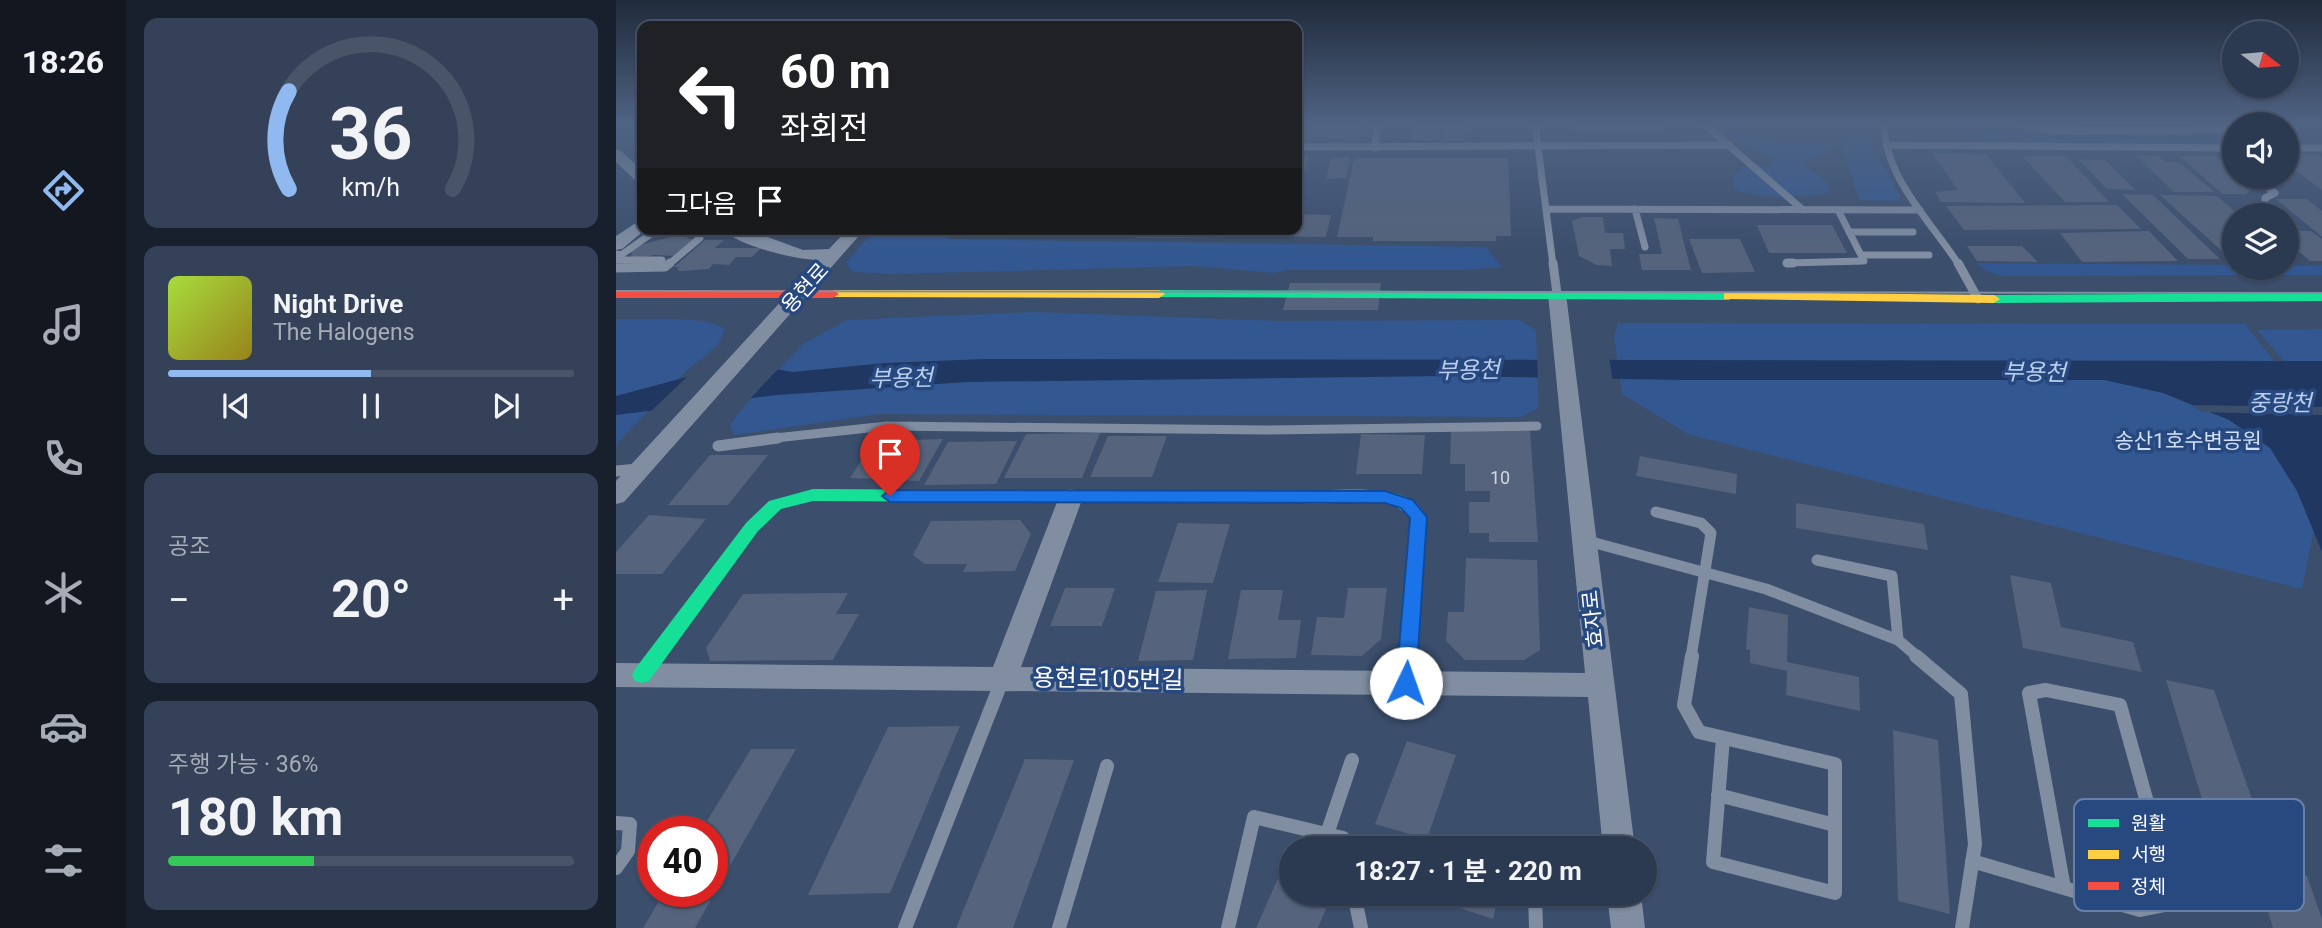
<!DOCTYPE html>
<html lang="ko">
<head>
<meta charset="utf-8">
<style>
  body { margin:0; font-family:Roboto,"Noto Sans KR",sans-serif; background:#344158; color:#f1f3f6; height:100vh; display:flex; flex-direction:column; font-size:26px; white-space:nowrap }
  * { box-sizing:border-box; margin:0 }
  p { font-size:23px; color:#a6adb7 }
  .icon { flex:none; width:38px; height:38px; fill:none; stroke:currentColor; stroke-width:2; stroke-linecap:round; stroke-linejoin:round }
  .map { position:relative; flex:1; overflow:hidden }
  .side { display:flex; flex-direction:column; gap:18px; padding:18px; background:#18202d; width:490px }
  .side>* { flex:none }
  .top-card { position:absolute; left:21px; top:21px; width:665px; height:214px; border-radius:14px; box-shadow:0 2px 5px #0004,0 0 0 2px #485468; background:#202124; color:#fff; overflow:hidden }
  .needle { width:46px; rotate:106deg }
  .buttons { position:absolute; left:1606px; top:21px; display:grid; gap:14px }
  .buttons a { display:grid; place-items:center; width:77px; height:77px; border-radius:50%; background:#2c3a51; box-shadow:0 2px 5px #0004,0 0 0 2px #485468; font-size:35px }
  .speed { position:absolute; left:21px; top:816px; display:flex; gap:14px; font-size:35px; font-weight:700; text-align:center }
  .speed>* { display:grid; place-content:center; width:91px; height:91px; border-radius:50%; background:#2c3a51; box-shadow:0 2px 5px #0004,0 0 0 2px #485468; line-height:1 }
  .speed .limit { border:10px solid #d22; background:#fff; color:#111 }
  .pin { position:absolute; display:grid; place-items:center; width:60px; height:60px; color:#fff; margin:-72px -30px; border-radius:50% 50% 50% 0; rotate:-45deg; box-shadow:0 0 7px #0007 }
  .pin .icon { rotate:45deg }
  .me { position:absolute; width:77px; margin:-38px; rotate:3deg; stroke-linejoin:round; filter:drop-shadow(0 0 5px #0008) }
  .turn { display:flex; align-items:center; gap:24px; height:147px; padding:0 28px; font-size:32px }
  .turn .icon { width:91px; height:91px; stroke-width:2.5 }
  .turn b { display:block; font-size:49px; line-height:60px }
  .then { display:flex; align-items:center; height:66px; padding:0 28px; background:#0003; gap:14px; font-size:26px }
  .big { font-size:52px; font-weight:700; line-height:1.1 }
  .side .card { flex:1; display:flex; flex-direction:column; justify-content:center; gap:10px; min-width:0; padding:0 24px; border-radius:14px; background:#344158 }
  .side .dial { align-items:center; gap:0 }
  .dial svg { height:182px; overflow:visible; fill:none; stroke:#485468; stroke-width:7; stroke-linecap:round; text-anchor:middle }
  .dial text { fill:#f1f3f6; stroke:none }
  .song { display:flex; align-items:center; gap:21px }
  .cover { width:84px; height:84px; border-radius:10px; background:linear-gradient(135deg,hsl(80 70% 55%),hsl(50 70% 35%)) }
  .played { height:7px; border-radius:4px; background:linear-gradient(90deg,#90b9f0 50%,#485468 50%) }
  .keys { display:flex; justify-content:space-around; direction:ltr }
  .heat { display:flex; justify-content:space-between; align-items:center; font-size:38px; direction:ltr }
  .charge { height:10px; border-radius:5px; background:linear-gradient(90deg,#34c759 36%,#485468 0) }
  .trip { position:absolute; left:663px; top:836px; width:378px; height:70px; border-radius:35px; background:#2c3a51; box-shadow:0 2px 5px #0004,0 0 0 2px #485468; font-weight:700; line-height:70px; text-align:center }
  main { display:flex; flex:1; min-height:0 }
  .dock { display:flex; flex-direction:column; width:126px; justify-content:space-around; align-items:center; background:#121720; color:#a6adb7 }
  .dock .icon { width:49px; height:49px }
  .dock .on { color:#90b9f0 }
  .dock b { font-size:32px; color:#f1f3f6 }
  .map>svg:first-child { display:block }
  .green { fill:#335891 }
  .water { fill:#1f3761 }
  .pier { fill:#3b4e6c }
  .building { fill:#55637c }
  .lines { fill:none; stroke-linecap:round; stroke-linejoin:round }
  .lane-far3 { stroke:#818ea2; stroke-width:7 }
  .lane-far2 { stroke:#818ea2; stroke-width:9 }
  .lane-far1 { stroke:#818ea2; stroke-width:11 }
  .lane { stroke:#818ea2; stroke-width:14 }
  .street { fill:#818ea2; fill-rule:evenodd }
  .fast { fill:#16e098; fill-rule:evenodd }
  .slow { fill:#ffcf43; fill-rule:evenodd }
  .jam { fill:#f24e42; fill-rule:evenodd }
  .tram { stroke:#818ea2; stroke-width:2 }
  .route { fill:#1a73e8; stroke:#114b97; stroke-width:2 }
  .labels { text-anchor:middle; stroke-width:7; stroke-linejoin:round; paint-order:stroke }
  .number-label { font-size:18px; fill:#d4d8de }
  .street-label { font-size:21px; fill:#fff; stroke:#274980 }
  .park-label { font-size:21px; fill:#d1dff5; stroke:#274980 }
  .water-label { font-size:23px; font-style:italic; fill:#baceed; stroke:#274980 }
  .near-street-label { font-size:24px; fill:#fff; stroke:#274980 }
  .key { fill:#274980; stroke:#6880a6; stroke-width:2 }
  .key-label { font-size:19px; fill:#fff }
</style>
</head>
<body>
<main>
<nav class="dock">
<b>18:26</b>
<svg class="icon on" aria-label="directions" viewBox="0 0 24 24"><path d="M12 3l9 9-9 9-9-9zM9 14v-3h6M13 9l2 2-2 2"/></svg>
<svg class="icon" aria-label="music" viewBox="0 0 24 24"><path d="M9 18V5l10-2v13"/><circle cx="6" cy="18" r="3"/><circle cx="16" cy="16" r="3"/></svg>
<svg class="icon" aria-label="phone" viewBox="0 0 24 24"><path d="M5 4h4l2 5-3 2q2 4 5 5l2-3 5 2v4C11 20 4 13 5 4z"/></svg>
<svg class="icon" aria-label="climate" viewBox="0 0 24 24"><path d="M12 3v18M4 7l16 10M4 17L20 7"/></svg>
<svg class="icon" aria-label="car" viewBox="0 0 24 24"><path d="M5 17H2v-5l4-1 3-4h7l3 4 3 1v5h-3M9 17h6M6 11h13"/><circle cx="7" cy="17" r="2"/><circle cx="17" cy="17" r="2"/></svg>
<svg class="icon" aria-label="filters" viewBox="0 0 24 24"><path d="M4 7h16M4 17h16"/><circle cx="9" cy="7" r="2"/><circle cx="15" cy="17" r="2"/></svg>
</nav>
<section class="side">
<div class="card dial"><svg viewBox="0 0 100 80">
<path d="M14 69A42 42 0 1 1 86 69"/>
<path d="M14 69A42 42 0 0 1 14 26" stroke="#90b9f0"/>
<text x="50" y="56" font-size="32" font-weight="700">36</text>
<text x="50" y="72" font-size="11">km/h</text>
</svg></div>
<div class="card">
<div class="song"><i class="cover"></i><div><b>Night Drive</b><p>The Halogens</p></div></div>
<div class="played"></div>
<div class="keys"><svg class="icon" aria-label="previous" viewBox="0 0 24 24"><path d="M18 5L8 12l10 7zM5 5v14"/></svg><svg class="icon" aria-label="pause" viewBox="0 0 24 24"><path d="M8 5v14M16 5v14"/></svg><svg class="icon" aria-label="next" viewBox="0 0 24 24"><path d="M6 5l10 7-10 7zM19 5v14"/></svg></div>
</div>
<div class="card"><p>공조</p>
<div class="heat"><a>−</a><b class="big">20°</b><a>+</a></div>
</div>
<div class="card"><p>주행 가능 · 36%</p><b class="big">180 km</b><div class="charge"></div></div>
</section>
<div class="map">
<svg width="1706" height="928" viewBox="0 0 1706 928">
  <rect width="100%" height="100%" fill="#3b4e6c"/>
  <path class="green" d="M1100 123H1125L1122 127C1150 147 1184 138 1217 143L1213 153 1187 163 1210 181 1214 192C1184 198 1147 200 1118 189L1116 176C1129 164 1138 163 1155 166V159L1121 142Z
    M1223 123H1252L1251 134 1284 197 1283 201 1243 200 1226 147 1225 125Z
    M1335 123H1372L1382 134 1619 139V143L1351 142Z
    M259 229H329L325 235 335 239 870 247 886 267 849 270H672L658 273 579 266 277 274 237 272 230 263Z
    M1360 263 1619 265V268L1706 265V275L1388 276 1373 272Z
    M418 312 660 321 903 320 920 330 922 408 904 417 263 414 118 435 114 425 130 404 187 344 231 320Z
    M0 319C28 320 87 314 109 329L102 345 69 372 0 445Z
    M1002 323 1629 324 1706 423V489L1686 589 1072 434 1006 394 998 336Z
    M1706 329V405L1641 330Z"/>
  <path class="water" d="M368 359 1706 361V552L1681 491 1654 448 1613 420 1547 393 1488 380H1067L828 376 351 382 161 395 0 415V396L123 363 177 372 269 363Z"/>
  <path class="pier" d="M921 356H993L997 382 922 381Z
    M122 359 165 366 131 402 31 415 76 372Z
    M1576 405 1706 407V415L1585 412Z"/>
  <path class="building" d="M696 123H743L741 129H746V139H681V129H694Z
    M798 123H824L823 140H796Z
    M828 123H850L849 140H827Z
    M956 123H1047L1050 132 958 133Z
    M1316 153 1370 154 1409 203 1325 202 1319 192 1342 190Z
    M1671 154H1702L1706 157V190L1671 164Z
    M1519 155 1543 156 1550 162H1563L1598 192H1558Z
    M1406 156H1450L1493 202H1449Z
    M1563 156H1599L1619 172V177H1624L1637 187 1630 194H1607Z
    M681 157H693L687 175H681Z
    M735 157 730 178 710 179 715 158Z
    M738 158H892L895 236H880V241H757V237H721Z
    M1462 159 1489 160 1520 190 1491 189Z
    M1506 194 1537 195 1604 259H1572Z
    M1544 195 1601 196 1623 215H1619V263Z
    M1660 199H1691L1706 211V237Z
    M1501 205 1525 229 1348 230 1330 206Z
    M681 214 715 215 710 237 623 236 625 229H681Z
    M966 217H987L989 233H1007L1009 249H994L996 266 981 265 963 256 956 221Z
    M1038 218 1062 219 1075 270H1026L1023 254H1046Z
    M1141 225H1216L1231 253H1153Z
    M337 229H395L390 237H332Z
    M398 229H421L416 237H393Z
    M422 229H459L455 235H419Z
    M475 229H513L509 237H471Z
    M523 229H616L614 237 519 238Z
    M1533 231 1562 261 1466 262 1444 233Z
    M1671 231H1695L1706 239V261H1694L1671 241Z
    M62 235 79 240 60 256 38 255 15 260 16 247Z
    M1073 239H1124L1139 272 1086 273Z
    M89 240H108L99 248H145L136 257H120L113 265 97 264 93 269 65 271 61 270 63 267H58Z
    M1351 246H1406L1422 262 1361 261Z
    M674 283H765L762 310H667Z
    M914 429 922 542H873V533H853V502H874V491H849V464H834L835 430Z
    M484 433 466 478H388L410 434Z
    M745 434 809 435 806 474H740Z
    M492 436H551L536 477H474Z
    M327 439 303 481 234 478 258 441Z
    M401 441 380 484 308 485 332 442Z
    M94 455H152L112 505H52Z
    M1024 456 1121 474 1120 494 1020 476Z
    M1180 503 1308 524 1312 550 1180 528Z
    M33 515 90 519 46 574H0V552Z
    M404 520 415 534 399 571 347 572 351 564H309L297 555 315 521Z
    M562 523 614 524 597 583 542 582Z
    M850 558 921 560 924 650 908 660H849L830 641 832 612H848Z
    M1394 575 1435 583 1445 627 1517 642 1526 672 1407 648Z
    M449 588H499L486 626H434Z
    M732 588H771L765 639 746 656 695 655 701 617 728 618Z
    M591 590 577 660 522 661 540 591Z
    M625 590H667L662 620H685L680 658 612 659Z
    M232 593 220 614H243L217 660 94 661 90 648 127 594Z
    M1133 607 1172 615 1171 662 1243 677 1244 711 1170 695 1171 671 1134 663V650L1130 649Z
    M1550 680 1598 690 1647 831 1592 819Z
    M344 726 274 893 192 895 272 727Z
    M1277 730 1322 740 1334 914 1282 901Z
    M791 741 840 755 811 839 839 849H788L794 834 759 824Z
    M135 749H180L79 928H27L49 891H96V831H85Z
    M409 759 458 760 397 928H340Z
    M670 860 676 862V894H716L702 928H640Z
    M1637 863 1691 876 1706 919V928H1657Z
    M801 894H883L877 919Z"/>
  <g class="lines">
    <path class="lane-far3" d="M919 123 937 265
      M1087 123 1187 210
      M1268 123C1269 179 1314 220 1343 265
      M1403 123 1437 131 1619 130
      M1671 127 1675 123
      M1270 145 1619 148
      M681 147 1114 145
      M759 148 761 123
      M1604 148 1619 160
      M1671 148H1706
      M1639 177 1659 193 1649 198V213
      M930 209 1304 210
      M1019 209 1029 247
      M1233 232H1297
      M0 254 5 255 42 229
      M1245 255H1313
      M0 260H46
      M1171 263 1248 261 1222 210
      M52 265 84 238V235L59 229"/>
    <path class="lane-far2" d="M937 263 941 294
      M1171 263H1177
      M1342 263 1362 299
      M0 268 49 267 54 263
      M150 439 271 426 650 430 921 426"/>
    <path class="lane-far1" d="M102 446 162 438
      M0 471 22 469
      M1040 512 1085 523 1095 533 1075 657
      M968 540 1150 589 1282 640 1302 657
      M1201 560 1276 576 1282 640"/>
    <path class="lane" d="M1076 656 1068 705 1083 732 1219 764V893L1097 862 1107 738
      M1300 656 1345 694 1359 844 1346 928
      M1430 690 1504 705 1559 903 1524 910 1448 888 1413 693Z
      M1102 795 1219 825
      M0 823 14 824 12 851 0 868
      M711 834 736 760
      M1356 861 1448 888
      M738 894 745 928
      M919 894 920 928
      M289 928 387 678
      M443 928 491 766
      M612 928 638 817 727 838 729 849"/>
    <path class="street" d="M0 149 5 151 26 170V183L20 181 0 162Z
      M26 219V229H30L6 249 0 250V236Z
      M106 229H130L187 250 213 249 232 229H249L8 502 0 504V481L203 260C180 260 122 246 106 229Z
      M941 288 950 294 1019 849H987L972 697 0 687V663L377 667 443 497 447 491 455 489 463 491 467 497 405 667 969 673 932 294Z
      M991 894H1025L1029 928H995Z"/>
    <path class="fast" d="M543 290 1113 292 1119 296 1113 300 538 297V291Z
      M1706 293V301L1378 303 1372 299 1378 295Z
      M197 489 375 490 381 492 383 496 381 500 375 502 197 501 165 509 142 531 33 681 26 683 19 681 16 675 19 669 130 523 153 501Z
      M684 491C714 491 770 484 796 500 802 503 807 511 810 517L800 683 797 689 790 691 783 689 780 683 794 518C767 486 714 512 678 501L676 497 678 493Z"/>
    <path class="slow" d="M217 290H543L549 294 543 298 212 297V291Z
      M1113 292 1378 295 1384 299 1378 303 1108 299V293Z
      M375 490 684 491 690 493 692 497 690 501 684 503 375 502 369 500 367 496 369 492Z"/>
    <path class="jam" d="M0 290H217L223 294 217 298H0Z"/>
    <path class="tram" d="M0 291 1706 293"/>
  </g>
  <linearGradient id="sky" x2="0" y2="1"><stop stop-color="#202b3b"/><stop offset="0.49" stop-color="#4f6383"/><stop offset="1" stop-color="#4f6383" stop-opacity="0"/></linearGradient>
  <rect width="1706" height="253" fill="url(#sky)"/>
  <path class="route" d="M274 490 769 491 797 500 811 517 800 683 797 689 790 692 783 689 780 683 794 518 785 508 769 503 274 502 266 496Z"/>
  <g class="labels">
    <g class="number-label">
      <text x="884" y="484">10</text>
    </g>
    <g class="street-label">
      <text transform="translate(189 288) rotate(-48)" y="7">용현로</text>
      <text transform="translate(977 619) rotate(-96)" y="7">효자로</text>
    </g>
    <g class="park-label">
      <text x="1572" y="448">송산1호수변공원</text>
    </g>
    <g class="water-label">
      <text transform="translate(852 370) rotate(-1)" y="8">부용천</text>
      <text transform="translate(1418 372) rotate(1)" y="8">부용천</text>
      <text transform="translate(285 378) rotate(-1)" y="8">부용천</text>
      <text x="1664" y="411">중랑천</text>
    </g>
    <g class="near-street-label">
      <text transform="translate(492 679) rotate(1)" y="8">용현로105번길</text>
    </g>
  </g>
  <rect x="1458" y="799" width="230" height="112" rx="10" class="key"/>
  <rect x="1472" y="819" width="31" height="8" fill="#16e098"/>
  <rect x="1472" y="850" width="31" height="9" fill="#ffcf43"/>
  <rect x="1472" y="882" width="31" height="8" fill="#f24e42"/>
  <g class="key-label">
    <text x="1515" y="830">원활</text>
    <text x="1515" y="861">서행</text>
    <text x="1515" y="893">정체</text>
  </g>
</svg>
<div class="buttons">
<a><svg class="needle" viewBox="-14 -14 28 28"><path d="M0-13l5 13h-10z" fill="#e53935"/><path d="M0 13l5-13h-10z" fill="#a6adb7"/></svg></a>
<a><svg class="icon" aria-label="sound" viewBox="0 0 24 24"><path d="M4 9h4l5-4v14l-5-4H4zM17 9q2 3 0 6"/></svg></a>
<a><svg class="icon" aria-label="layers" viewBox="0 0 24 24"><path d="M12 4l9 5-9 5-9-5zM3 14l9 5 9-5"/></svg></a>
</div>
<div class="speed"><div class="limit">40</div></div>
<div class="pin" style="left:274px;top:496px;background:#d93025"><svg class="icon" aria-label="arrive" viewBox="0 0 24 24"><path d="M6 21V4h12l-3 4 3 4H6"/></svg></div>
<svg class="me" style="left:790px;top:683px" viewBox="-20 -20 40 40"><circle r="19" fill="#fff"/><path d="M0-13L10 11 0 6-10 11z" fill="#1a73e8"/></svg>
<div class="trip">18:27 · 1 분 · 220 m</div>
<div class="top-card">
<div class="turn"><svg class="icon" aria-label="left" viewBox="0 0 24 24"><path d="M17 20v-9H6M10 6l-5 5 5 5"/></svg><div><b>60 m</b>좌회전</div></div>
<div class="then">그다음<svg class="icon" aria-label="arrive" viewBox="0 0 24 24"><path d="M6 21V4h12l-3 4 3 4H6"/></svg></div>
</div>
</div>
</main>
</body>
</html>
